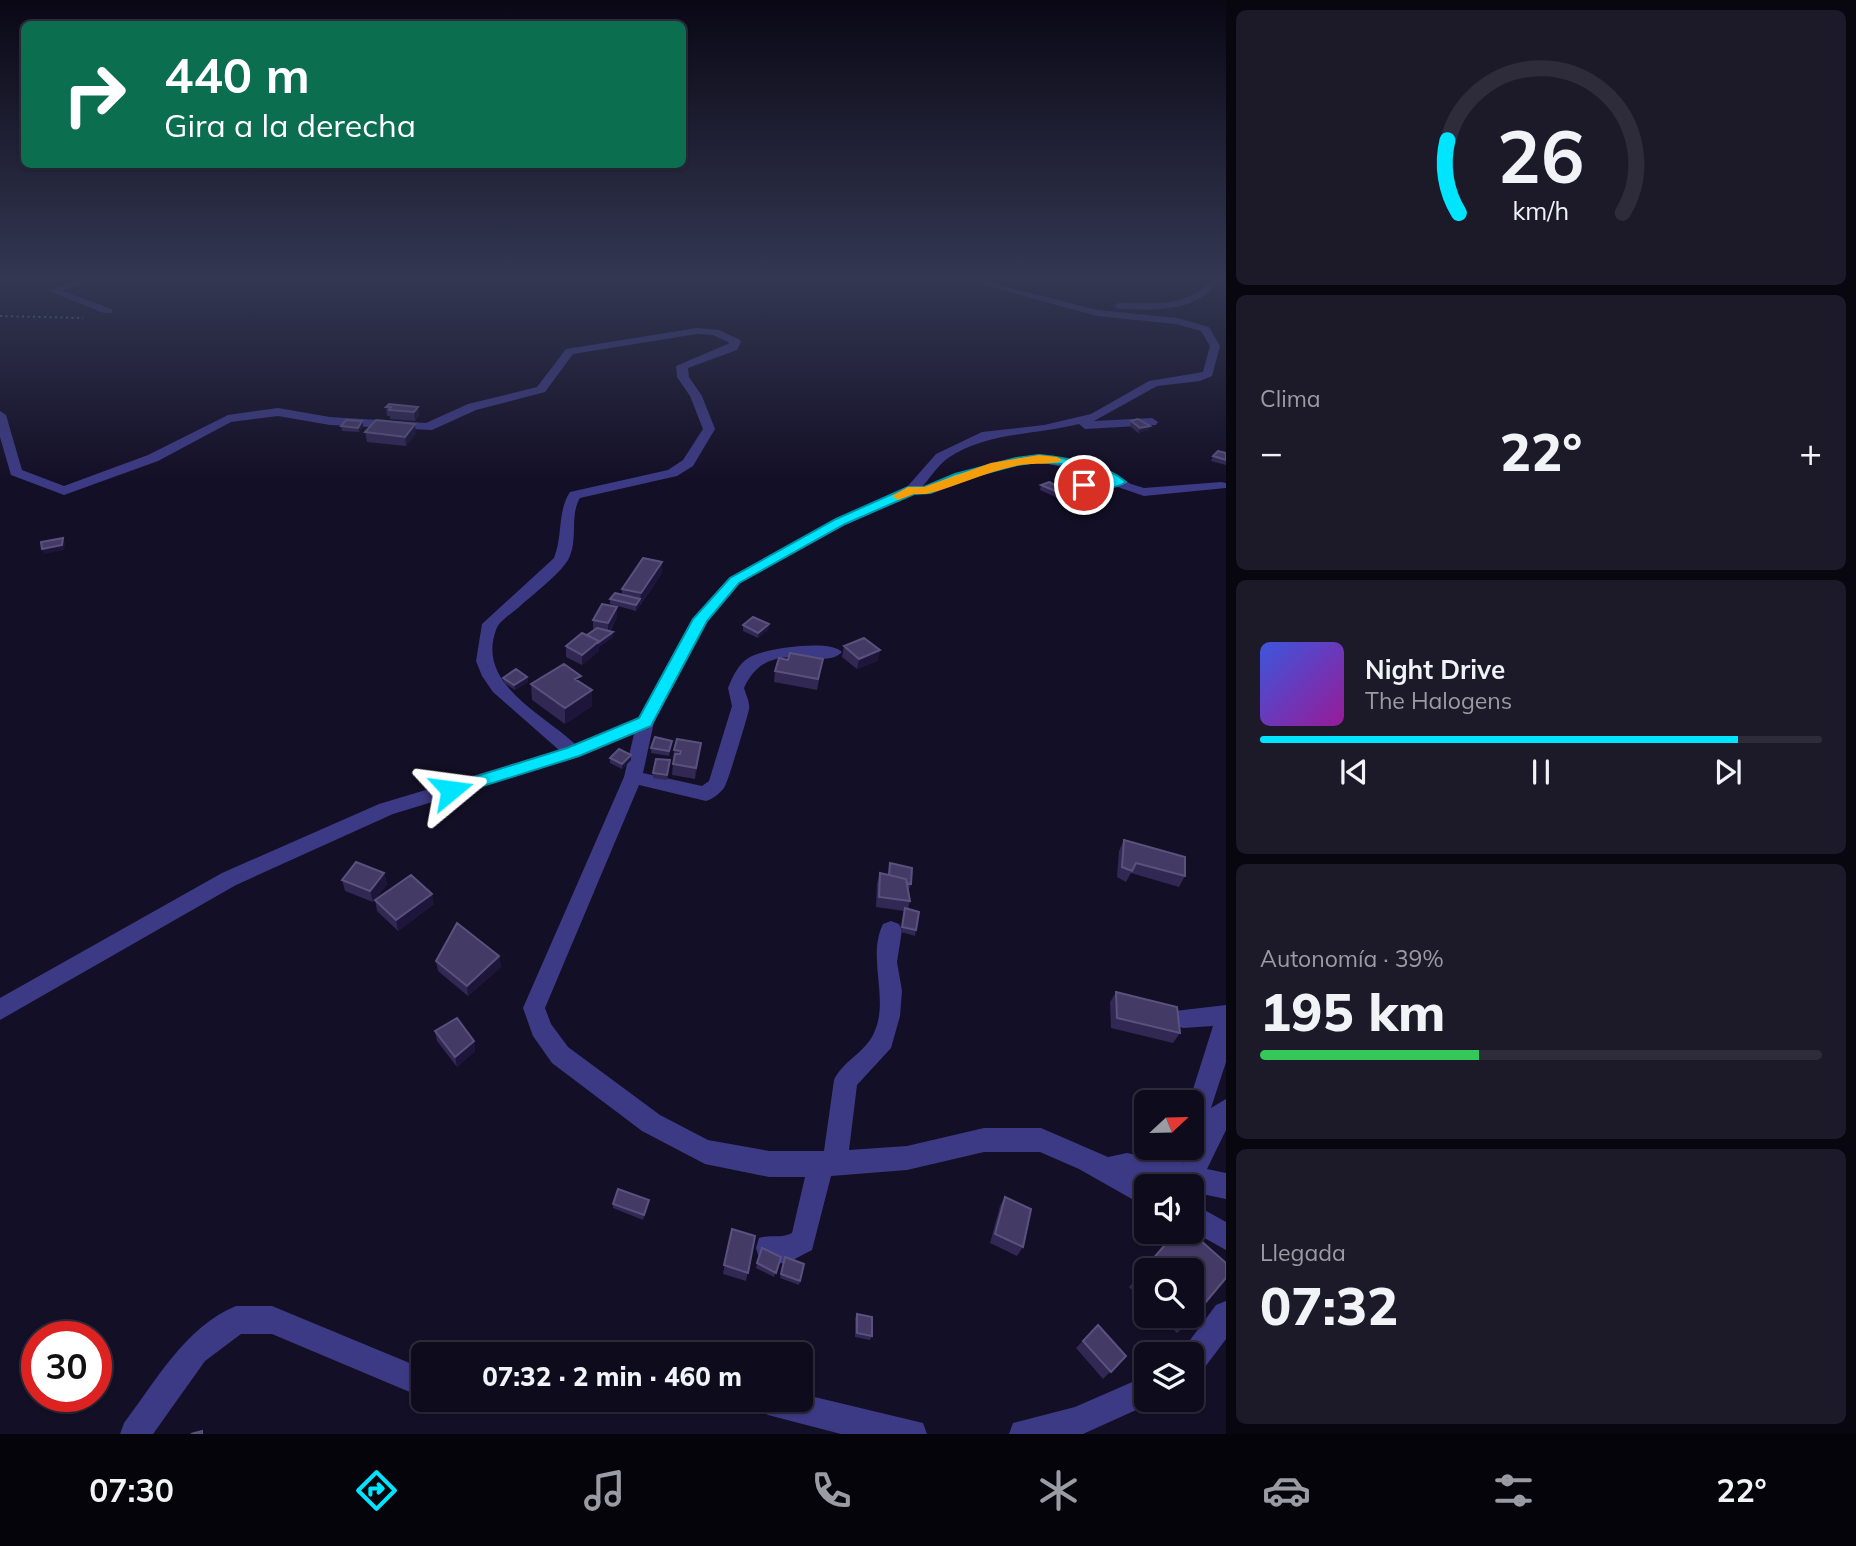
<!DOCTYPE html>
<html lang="es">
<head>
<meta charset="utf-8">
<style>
  body { margin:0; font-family:Mulish,sans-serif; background:#1c1929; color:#f1f3f6; height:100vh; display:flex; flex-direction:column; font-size:26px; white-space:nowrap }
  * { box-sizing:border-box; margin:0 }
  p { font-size:23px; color:#9b9ba3 }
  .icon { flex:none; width:38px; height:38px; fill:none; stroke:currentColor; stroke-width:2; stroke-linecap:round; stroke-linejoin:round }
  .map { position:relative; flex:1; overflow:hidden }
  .details { display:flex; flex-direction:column; gap:10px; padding:10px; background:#08060f; width:630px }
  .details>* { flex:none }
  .guide { position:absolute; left:21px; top:21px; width:665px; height:147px; border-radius:10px; box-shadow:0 2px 5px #0004,0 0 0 2px #2e2b3b; background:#0b6e4f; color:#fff; overflow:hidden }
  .needle { width:46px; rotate:68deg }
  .controls { position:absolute; left:1134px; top:1090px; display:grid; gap:14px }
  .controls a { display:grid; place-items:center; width:70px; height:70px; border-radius:10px; background:#0e0b1c; box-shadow:0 2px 5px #0004,0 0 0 2px #2e2b3b; font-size:35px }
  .speed { position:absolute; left:21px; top:1321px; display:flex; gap:14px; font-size:35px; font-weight:700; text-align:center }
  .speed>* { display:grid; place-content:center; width:91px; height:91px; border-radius:50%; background:#0e0b1c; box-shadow:0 2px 5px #0004,0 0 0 2px #2e2b3b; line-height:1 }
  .speed .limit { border:10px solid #d22; background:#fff; color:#111 }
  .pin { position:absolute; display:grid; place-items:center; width:60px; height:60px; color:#fff; margin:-30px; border:4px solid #fff; border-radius:50%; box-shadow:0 2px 7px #0007 }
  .me { position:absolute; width:77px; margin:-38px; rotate:74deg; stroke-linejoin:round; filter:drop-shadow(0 0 5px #0008) }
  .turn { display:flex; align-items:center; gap:24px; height:147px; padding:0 28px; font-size:32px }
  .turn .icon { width:91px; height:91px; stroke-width:2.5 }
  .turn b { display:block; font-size:49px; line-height:60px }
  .big { font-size:52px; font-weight:800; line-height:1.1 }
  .details .tile { flex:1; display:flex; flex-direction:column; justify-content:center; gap:10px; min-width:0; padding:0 24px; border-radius:10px; background:#1c1929 }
  .details .dial { align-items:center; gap:0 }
  .dial svg { height:182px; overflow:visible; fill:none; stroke:#2e2b3b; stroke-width:7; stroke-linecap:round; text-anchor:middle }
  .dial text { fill:#f1f3f6; stroke:none }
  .song { display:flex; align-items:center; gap:21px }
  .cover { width:84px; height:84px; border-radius:10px; background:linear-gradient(135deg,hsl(230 70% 55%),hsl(300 70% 35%)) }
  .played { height:7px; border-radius:4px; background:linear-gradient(90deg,#00e5ff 85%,#2e2b3b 85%) }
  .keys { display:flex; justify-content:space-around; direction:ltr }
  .heat { display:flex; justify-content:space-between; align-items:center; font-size:38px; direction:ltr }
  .charge { height:10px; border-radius:5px; background:linear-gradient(90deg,#34c759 39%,#2e2b3b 0) }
  .trip { position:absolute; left:411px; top:1342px; width:402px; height:70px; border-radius:10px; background:#0e0b1c; box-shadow:0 2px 5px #0004,0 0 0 2px #2e2b3b; font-weight:800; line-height:70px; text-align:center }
  .menu { display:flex; height:112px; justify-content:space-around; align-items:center; background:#06040b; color:#9b9ba3 }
  .menu .icon { width:49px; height:49px }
  .menu .current { color:#00e5ff }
  .menu b { font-size:32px; color:#f1f3f6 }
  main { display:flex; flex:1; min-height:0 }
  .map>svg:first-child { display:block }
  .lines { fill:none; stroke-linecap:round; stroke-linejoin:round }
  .path { stroke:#2fb8b0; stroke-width:2; stroke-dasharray:2 3.5; stroke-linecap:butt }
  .minor { fill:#3d3a85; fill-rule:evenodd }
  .wall { fill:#312854 }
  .shaded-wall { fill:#1d163a }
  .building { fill:#433a66; stroke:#5a527e; stroke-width:2 }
  .route { fill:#00e5ff; stroke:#0095a6; stroke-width:2 }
  .slow { fill:#f59e0b }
</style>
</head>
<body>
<main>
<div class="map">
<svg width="1226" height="1434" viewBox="0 0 1226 1434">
  <rect width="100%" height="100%" fill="#130f26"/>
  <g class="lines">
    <path class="path" d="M0 316 83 318"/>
    <path class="minor" d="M77 280H91L63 291 112 309V313H104L48 291Z
      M965 280H980L1097 310 1177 318 1209 327 1220 346 1212 376 1200 381 1157 386 1094 421 1152 418 1158 422 1156 425 1085 429 1079 424C1035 435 987 432 948 458 938 465 930 478 922 487L990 463 1039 454 1096 466 1131 484 1144 488 1221 482 1226 483V488L1144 496 1115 486 1080 488V482L1101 480 1086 472 1039 462 998 469 931 494H914L845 525 740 583 707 621 654 722 643 773 702 786 709 781 732 706 728 688C733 676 738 664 750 657 766 648 831 639 842 652 823 673 769 633 744 688 746 695 750 702 749 709 748 716 727 785 724 788 719 794 713 799 706 801L639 785 545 1008 551 1024 568 1047 660 1115 708 1140 769 1151H824L834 1080C842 1062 864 1053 873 1035 891 1000 866 959 883 924L891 921 899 924 902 930 897 962 902 991 900 1016 891 1048 857 1085 849 1150 907 1146 984 1128H1041L1108 1157 1127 1153 1159 1160 1163 1148H1189L1183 1164 1200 1131 1192 1134V1102H1189L1213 1026 1183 1028 1175 1025 1172 1018 1175 1011 1226 1005V1062L1211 1108 1226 1099V1130L1207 1169 1226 1173V1199L1192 1192V1186L1154 1184 1156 1186H1146V1207L1079 1169 1040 1152H984L907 1170 831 1176 812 1250 785 1264 759 1258 756 1248 759 1238C771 1234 781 1239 792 1233L805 1177H769L705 1164 642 1131 552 1063 533 1036 523 1008 624 777 634 734 579 757 393 814 236 885 0 1020V998L222 873 379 804 559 750 493 692 482 676 476 661 482 624 554 558C563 536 557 512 570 492L668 470 683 460 703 429 690 396 677 377 676 366 730 343 713 335 697 334 573 354 545 392 476 410 432 430 330 425 278 416 231 422 158 461 64 495 11 475 0 437V411L6 415 22 470 64 486 148 455 228 415 278 408 330 417 426 423 468 404 537 387 566 349 697 328 719 330 740 340 741 342 737 350 688 368 689 377 702 396 715 429 693 466 677 476 580 498C569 516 579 540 568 560 559 575 532 595 518 608 511 614 498 622 496 630 476 684 543 714 575 744L638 718 692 619 730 577 835 519 907 487 936 454 982 432 1044 425 1091 414 1149 381 1203 372 1210 346 1201 331 1176 324 1097 316Z
      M1210 280H1220C1196 313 1156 310 1119 309L1114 306 1119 303C1151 303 1189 308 1210 280Z
      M1192 1203 1226 1222V1250L1192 1231Z
      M1226 1301V1339L1202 1371 1192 1375V1354H1180L1182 1351 1216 1305Z
      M236 1306H272L424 1369V1398L272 1334H241L205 1361 153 1434H120L124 1423C156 1381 185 1327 236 1306Z
      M1146 1376V1400L1156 1401 1083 1434H1009L1013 1423 1075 1407Z
      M802 1394 923 1423 927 1434H841L768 1415 758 1410 753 1400H802Z"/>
  </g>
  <path class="wall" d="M386 407H418L419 416 415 421 390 419V416H387Z
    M362 421 363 426 359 432 342 431 341 426Z
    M1131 421 1150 426 1148 430 1138 433 1130 426Z
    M365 432 416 433 406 446 367 442Z
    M1226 453V465L1211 461 1213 456Z
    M1058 476 1086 483 1083 493 1069 496 1066 494 1065 496 1058 498 1040 490 1041 485H1055Z
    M662 573 636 611 610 604V599L622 595V589Z
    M617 617 610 631 613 637 599 647V651L582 665 566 657V646L593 630V620Z
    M769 624 768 630 758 638 743 631V625Z
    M844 646 880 650 877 661 857 669 842 657Z
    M823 659 817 690 774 682 775 671 788 660Z
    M527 677 528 682 515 690 504 683 503 678Z
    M581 683 592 690V706L565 724 532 700 531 684Z
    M672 741 669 756 651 753V748Z
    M701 743 700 753 695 779 672 775 674 750Z
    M631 755V760L622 769 610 763V758Z
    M670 760 667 780 653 778V773Z
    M1124 840 1185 876 1179 887 1131 873 1126 882 1117 877 1119 851Z
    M890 863 911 884 909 889H908L910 901 908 909 916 930 915 936 901 932 904 911 876 907 877 883 880 873 888 875Z
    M384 873 387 884 373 902 345 891 342 880Z
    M375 900 434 904 398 931 377 911Z
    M499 956 501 967 468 996 438 971 436 961Z
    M1116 992 1180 1033 1173 1043 1111 1028 1110 1002Z
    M435 1031 474 1041 475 1051 457 1067 437 1041Z
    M1005 1197 1023 1247 1017 1256 990 1243 1000 1206Z
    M613 1204H648L643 1220 613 1208Z
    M732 1229 755 1236 746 1281 723 1274Z
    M1175 1232H1191L1226 1263V1278L1190 1321 1177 1333 1160 1316H1192V1270H1146V1303L1129 1287Z
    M781 1257 774 1277 756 1268 757 1263Z
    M785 1257 800 1281 799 1285 780 1278Z
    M857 1314 872 1336 870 1340 855 1337V1318Z
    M1098 1325 1126 1356 1103 1379 1076 1348Z"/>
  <path class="shaded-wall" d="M418 407 419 416 415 421 414 412Z
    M362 421 363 426 359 432 358 428Z
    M415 424 416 433 406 446 405 437Z
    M1150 426 1148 430 1138 433 1140 428Z
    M1086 483 1083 493 1069 496 1072 486Z
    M1067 491 1065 496 1058 498 1060 493Z
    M63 538 65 543 64 550 44 554 42 549Z
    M662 562V573L640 604 641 593Z
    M640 599V605L636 611V605Z
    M617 607V617L608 633V623Z
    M769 624 768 630 758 638V633Z
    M613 632V637L599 647V651L582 665V655L599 641Z
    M880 650 877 661 857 669 859 659Z
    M527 677 528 682 515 690 514 685Z
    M592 690V706L565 724V708Z
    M701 743 700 753 695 779 696 768Z
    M631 755V760L622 769V764Z
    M384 873 387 884 373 902 370 891Z
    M432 894 434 904 398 931 396 920Z
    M499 956 501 967 468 996 467 986Z
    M474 1041 475 1051 457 1067 455 1057Z"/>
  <path class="building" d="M389 404 418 407 414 412 389 410 391 407H386Z
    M1138 419 1150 426 1140 428 1131 421Z
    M346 420 362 421 358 428 341 426Z
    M376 420 415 424 405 437 365 432Z
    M1218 451 1226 453V460L1213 456Z
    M1073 473 1086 483 1072 486 1058 476Z
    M1049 482 1067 491 1060 493 1041 485Z
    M63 538 62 545 42 549 41 542Z
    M643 558 662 562 641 593 622 589Z
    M615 593 640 599 636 605 610 599Z
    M602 604 617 607 608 623 593 620Z
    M753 617 769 624 758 633 743 625Z
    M597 628 613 632 599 642V641L587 635Z
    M582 633 599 641 582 655 566 646Z
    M864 638 880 650 859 659 844 646Z
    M790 653 823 659 818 679 775 671 779 658 788 660Z
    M564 664 581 676 575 679 592 690 565 708 531 684Z
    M516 669 527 677 514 685 503 678Z
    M655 737 672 741 669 751 651 748Z
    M677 739 701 743 696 768 673 764 675 754H680L681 751 674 750Z
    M619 749 631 755 622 764 610 758Z
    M656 759 670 760 667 775 653 773Z
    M1124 840 1185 857V876L1136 863 1132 871 1122 867Z
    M356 862 384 873 370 891 342 880Z
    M890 863 912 868 911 884 907 883 906 879 889 875Z
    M880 873 906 879 910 901 879 897Z
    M411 875 432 894 396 920 375 900Z
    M905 908 919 912 916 930 902 927Z
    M457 923 499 956 467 986 436 961Z
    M1116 992 1177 1007 1180 1033 1117 1018Z
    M457 1018 474 1041 455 1057 435 1031Z
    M618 1189 649 1200 644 1215 613 1204Z
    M1005 1197 1031 1209 1023 1247 995 1234Z
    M732 1229 755 1236 748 1273 724 1265Z
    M1176 1232H1191L1226 1263V1278L1190 1321 1185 1316H1192V1270H1146V1280L1140 1274Z
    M762 1248 781 1257 776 1273 757 1263Z
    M785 1257 804 1264 800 1281 781 1274Z
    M857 1314 872 1317V1336L857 1333Z
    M1098 1325 1126 1356 1111 1372 1083 1341Z
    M202 1431V1434H191Z"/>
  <linearGradient id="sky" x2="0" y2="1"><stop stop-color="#0a0815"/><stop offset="0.58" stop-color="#333752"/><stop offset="1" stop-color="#333752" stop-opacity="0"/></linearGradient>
  <rect width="1226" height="480" fill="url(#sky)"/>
  <path class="route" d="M1039 455C1067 458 1104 463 1126 482 1116 489 1088 492 1078 485L1080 482 1105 480 1061 464 1039 462 1017 465 964 479 930 493 914 494 845 524 739 583 707 621 651 726 579 756 451 796 445 795 442 790 445 786 567 748 639 718 693 619 730 578 836 519 908 487H924L955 474 1016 458Z"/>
  <path class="slow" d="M1039 455 1057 457 1063 460C1056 465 1031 463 1020 465 987 471 958 486 926 494H914L898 500 892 496 908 487H924L991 463Z"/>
</svg>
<div class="controls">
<a><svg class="needle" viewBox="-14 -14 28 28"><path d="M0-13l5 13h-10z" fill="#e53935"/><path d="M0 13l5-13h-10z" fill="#9b9ba3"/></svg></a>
<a><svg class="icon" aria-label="sound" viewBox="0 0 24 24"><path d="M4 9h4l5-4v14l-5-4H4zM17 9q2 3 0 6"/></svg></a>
<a><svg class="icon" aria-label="search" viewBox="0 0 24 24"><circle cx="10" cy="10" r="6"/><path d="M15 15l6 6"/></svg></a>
<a><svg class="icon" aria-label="layers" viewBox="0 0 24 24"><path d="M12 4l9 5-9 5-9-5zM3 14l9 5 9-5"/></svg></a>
</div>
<div class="speed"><div class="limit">30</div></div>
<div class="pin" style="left:1084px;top:485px;background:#d93025"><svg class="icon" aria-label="arrive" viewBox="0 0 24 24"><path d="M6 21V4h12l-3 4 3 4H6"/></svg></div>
<svg class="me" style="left:451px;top:790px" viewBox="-20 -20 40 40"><path d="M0-17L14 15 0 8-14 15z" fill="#00e5ff" stroke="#fff" stroke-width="4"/></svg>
<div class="trip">07:32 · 2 min · 460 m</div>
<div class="guide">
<div class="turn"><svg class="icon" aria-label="right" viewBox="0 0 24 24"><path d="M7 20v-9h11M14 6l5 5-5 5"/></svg><div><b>440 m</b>Gira a la derecha</div></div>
</div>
</div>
<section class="details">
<div class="tile dial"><svg viewBox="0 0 100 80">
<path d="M14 69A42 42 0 1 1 86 69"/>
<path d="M14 69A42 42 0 0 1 9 37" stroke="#00e5ff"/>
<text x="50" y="56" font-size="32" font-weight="700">26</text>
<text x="50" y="72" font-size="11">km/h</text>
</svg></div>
<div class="tile"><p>Clima</p>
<div class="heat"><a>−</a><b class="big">22°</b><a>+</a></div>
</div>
<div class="tile">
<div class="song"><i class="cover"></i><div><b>Night Drive</b><p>The Halogens</p></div></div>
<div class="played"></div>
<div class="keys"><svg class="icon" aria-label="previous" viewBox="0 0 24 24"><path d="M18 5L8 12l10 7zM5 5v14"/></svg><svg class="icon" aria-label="pause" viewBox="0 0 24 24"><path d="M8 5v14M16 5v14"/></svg><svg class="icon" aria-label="next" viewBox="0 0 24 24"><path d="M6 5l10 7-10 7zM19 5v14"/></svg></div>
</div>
<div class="tile"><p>Autonomía · 39%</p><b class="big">195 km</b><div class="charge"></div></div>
<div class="tile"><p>Llegada</p><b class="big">07:32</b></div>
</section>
</main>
<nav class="menu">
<b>07:30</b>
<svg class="icon current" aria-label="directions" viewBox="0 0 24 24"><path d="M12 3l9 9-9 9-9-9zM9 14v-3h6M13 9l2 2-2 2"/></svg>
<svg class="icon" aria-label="music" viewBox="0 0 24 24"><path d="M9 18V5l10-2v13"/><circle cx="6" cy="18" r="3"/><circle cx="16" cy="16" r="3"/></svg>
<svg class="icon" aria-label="phone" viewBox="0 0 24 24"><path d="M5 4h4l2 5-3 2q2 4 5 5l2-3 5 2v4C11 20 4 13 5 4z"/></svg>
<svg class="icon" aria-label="climate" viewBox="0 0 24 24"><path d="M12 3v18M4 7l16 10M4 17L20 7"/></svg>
<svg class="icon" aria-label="car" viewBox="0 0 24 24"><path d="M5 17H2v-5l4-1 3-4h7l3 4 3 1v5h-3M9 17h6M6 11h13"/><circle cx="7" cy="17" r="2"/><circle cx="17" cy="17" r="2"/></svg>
<svg class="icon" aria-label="filters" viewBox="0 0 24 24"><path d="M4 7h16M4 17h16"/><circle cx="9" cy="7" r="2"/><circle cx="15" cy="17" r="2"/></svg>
<b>22°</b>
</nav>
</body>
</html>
